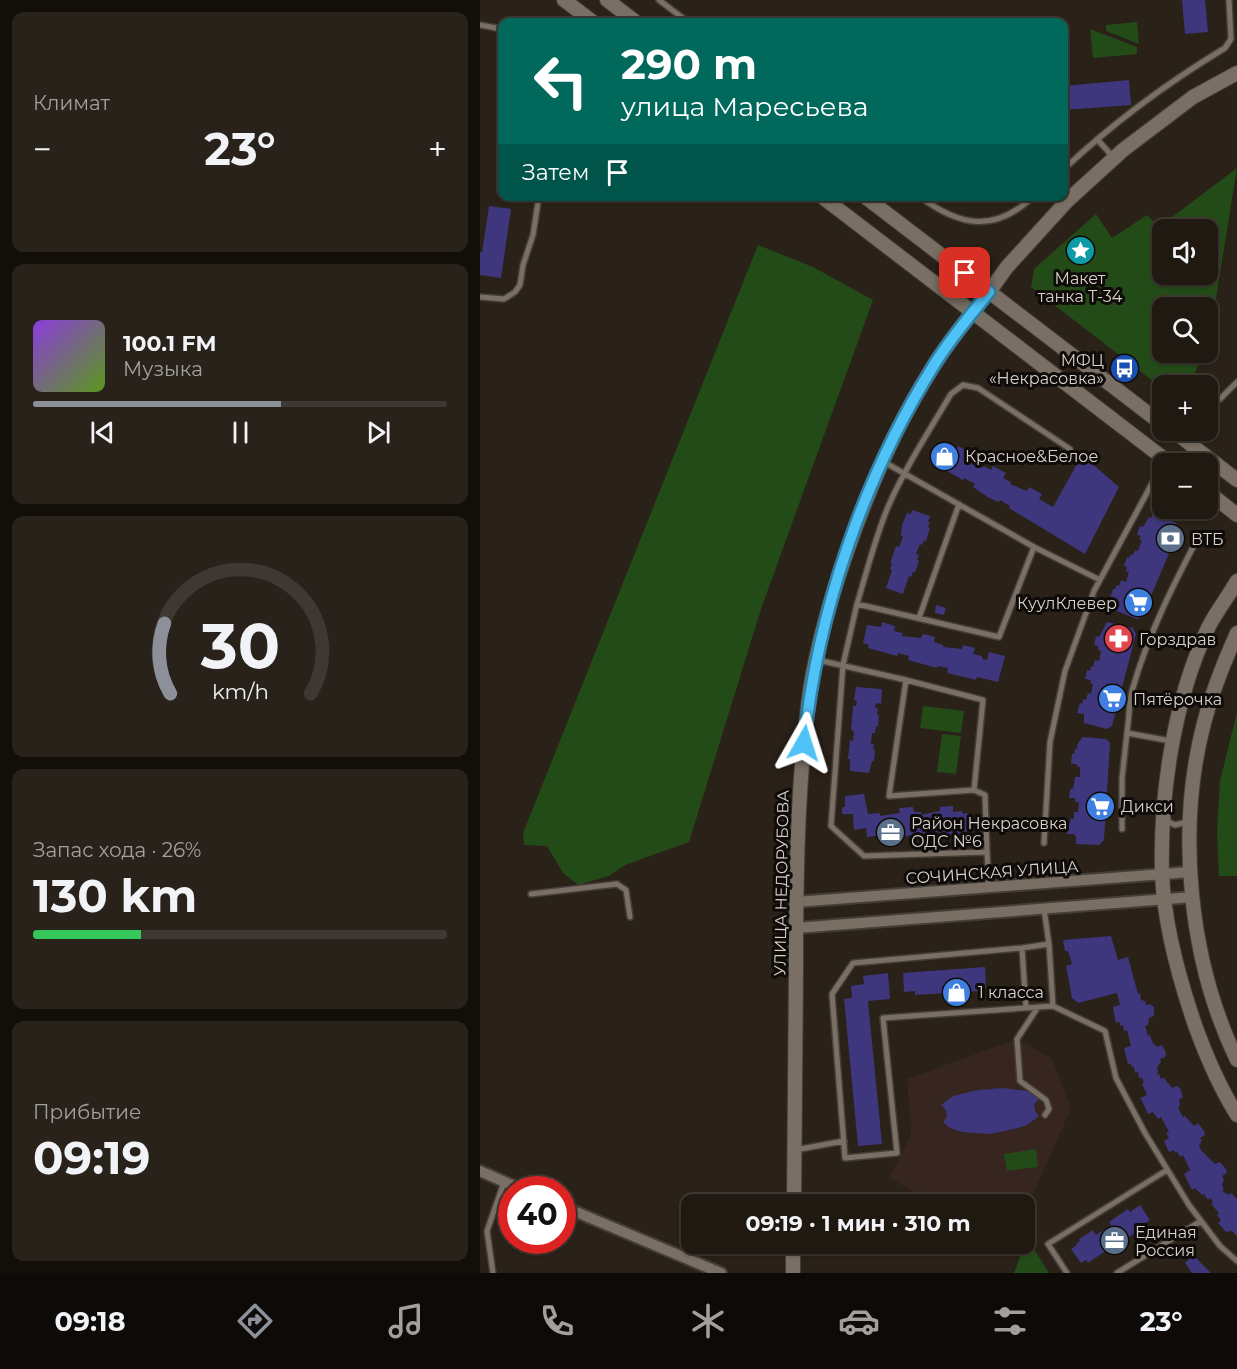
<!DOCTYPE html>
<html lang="ru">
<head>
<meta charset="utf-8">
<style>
  body { margin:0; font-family:Montserrat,sans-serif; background:#28221b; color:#f1f3f6; height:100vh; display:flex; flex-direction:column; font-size:22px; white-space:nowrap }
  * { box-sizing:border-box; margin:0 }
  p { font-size:20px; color:#a2a09f }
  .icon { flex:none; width:33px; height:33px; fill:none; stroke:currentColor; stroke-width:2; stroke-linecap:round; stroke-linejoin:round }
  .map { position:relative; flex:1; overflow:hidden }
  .drawer { display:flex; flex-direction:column; gap:12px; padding:12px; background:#120e0a; width:480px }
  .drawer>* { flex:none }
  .guide { position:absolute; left:18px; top:18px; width:570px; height:183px; border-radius:12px; box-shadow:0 2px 4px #0004,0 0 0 2px #3d3832; background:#00695c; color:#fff; overflow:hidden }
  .controls { position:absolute; left:672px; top:219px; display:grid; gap:12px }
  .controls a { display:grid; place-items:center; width:66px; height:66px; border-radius:12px; background:#201912; box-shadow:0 2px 4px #0004,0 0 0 2px #3d3832; font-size:30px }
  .speed { position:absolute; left:18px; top:1176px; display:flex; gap:12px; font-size:30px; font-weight:700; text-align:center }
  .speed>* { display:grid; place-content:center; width:78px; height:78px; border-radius:50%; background:#201912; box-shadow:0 2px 4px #0004,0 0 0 2px #3d3832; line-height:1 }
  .speed .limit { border:9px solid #d22; background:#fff; color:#111 }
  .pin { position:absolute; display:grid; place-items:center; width:51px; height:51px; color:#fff; margin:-26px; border-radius:12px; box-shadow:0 3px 9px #0006 }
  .me { position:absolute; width:66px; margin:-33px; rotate:6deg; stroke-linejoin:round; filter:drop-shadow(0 0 4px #0008) }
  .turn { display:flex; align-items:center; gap:21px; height:126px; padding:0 24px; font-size:27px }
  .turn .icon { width:78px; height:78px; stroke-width:2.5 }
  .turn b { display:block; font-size:42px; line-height:51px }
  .then { display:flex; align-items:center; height:57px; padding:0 24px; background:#0003; gap:12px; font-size:22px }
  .big { font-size:45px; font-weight:700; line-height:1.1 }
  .drawer .card { flex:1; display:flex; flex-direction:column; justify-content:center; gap:9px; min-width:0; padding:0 21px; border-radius:12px; background:#28221b }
  .drawer .dial { align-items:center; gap:0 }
  .dial svg { height:156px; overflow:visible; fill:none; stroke:#3d3832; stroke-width:7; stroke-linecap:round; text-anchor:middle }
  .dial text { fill:#f1f3f6; stroke:none }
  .song { display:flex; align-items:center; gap:18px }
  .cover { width:72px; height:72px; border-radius:9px; background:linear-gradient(135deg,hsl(270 70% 55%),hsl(90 70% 35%)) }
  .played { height:6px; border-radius:3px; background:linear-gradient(90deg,#8c9099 60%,#3d3832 60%) }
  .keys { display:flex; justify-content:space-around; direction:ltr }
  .heat { display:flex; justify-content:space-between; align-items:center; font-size:33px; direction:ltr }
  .charge { height:9px; border-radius:4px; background:linear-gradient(90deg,#34c759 26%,#3d3832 0) }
  .trip { position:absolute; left:201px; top:1194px; width:354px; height:60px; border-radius:12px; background:#201912; box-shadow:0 2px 4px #0004,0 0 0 2px #3d3832; font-weight:700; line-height:60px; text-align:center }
  .tab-bar { display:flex; height:96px; justify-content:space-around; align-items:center; background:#0d0a07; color:#a2a09f }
  .tab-bar .icon { width:42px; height:42px }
  .tab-bar .on { color:#8c9099 }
  .tab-bar b { font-size:27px; color:#f1f3f6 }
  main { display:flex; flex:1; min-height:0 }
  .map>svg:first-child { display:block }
  .education { fill:#37251f }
  .green { fill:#234b18; fill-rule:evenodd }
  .building { fill:#3e377d }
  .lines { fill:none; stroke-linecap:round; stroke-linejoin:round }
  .service-casing { stroke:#453e38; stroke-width:8 }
  .minor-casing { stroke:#453e38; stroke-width:14 }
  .tertiary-casing { stroke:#453e38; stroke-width:16 }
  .service { stroke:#796f64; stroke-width:5 }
  .minor { stroke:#796f64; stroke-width:10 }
  .tertiary { stroke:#796f64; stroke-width:14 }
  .route-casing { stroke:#337fa1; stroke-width:15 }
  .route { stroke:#4fc3f7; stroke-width:10 }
  .labels { text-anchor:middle; stroke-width:6; stroke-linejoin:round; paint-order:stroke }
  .poi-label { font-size:16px; fill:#d8d2cc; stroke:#0f0b08; text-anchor:start }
  .street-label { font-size:16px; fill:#d8d2cc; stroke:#0f0b08 }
</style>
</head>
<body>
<main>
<section class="drawer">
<div class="card"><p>Климат</p>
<div class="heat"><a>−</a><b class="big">23°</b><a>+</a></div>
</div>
<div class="card">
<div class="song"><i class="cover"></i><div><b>100.1 FM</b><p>Музыка</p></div></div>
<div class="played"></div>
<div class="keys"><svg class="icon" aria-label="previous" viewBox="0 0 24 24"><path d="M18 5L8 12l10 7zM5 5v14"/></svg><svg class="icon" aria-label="pause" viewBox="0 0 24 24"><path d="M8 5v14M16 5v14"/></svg><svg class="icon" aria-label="next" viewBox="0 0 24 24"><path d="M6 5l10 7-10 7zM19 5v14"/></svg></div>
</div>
<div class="card dial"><svg viewBox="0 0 100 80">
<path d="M14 69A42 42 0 1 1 86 69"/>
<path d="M14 69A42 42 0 0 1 11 33" stroke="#8c9099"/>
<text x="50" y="56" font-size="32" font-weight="700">30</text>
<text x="50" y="72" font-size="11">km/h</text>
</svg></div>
<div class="card"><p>Запас хода · 26%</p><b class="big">130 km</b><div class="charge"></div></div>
<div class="card"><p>Прибытие</p><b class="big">09:19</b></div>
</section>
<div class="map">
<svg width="757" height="1273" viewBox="0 0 757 1273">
  <rect width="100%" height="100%" fill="#2a2118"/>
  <path class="education" d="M537 1039 572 1058 591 1109 545 1212 544 1204H457L409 1178 431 1135 427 1079Z"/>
  <path class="green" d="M657 22 659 44 626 31V25Z
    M610 29 657 47V54L613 58Z
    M757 168 734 311 728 336V308H682V352L723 353 710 385 682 386V388L551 287 554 269 616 214 632 238 667 215 679 227ZM682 230H728V274H682Z
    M278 245 333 267 393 300 281 609 209 842 145 865 129 876 98 885 83 873 67 846 44 845 43 833Z
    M443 706 484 711 481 733 440 728Z
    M757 712V876H739L737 832 740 781Z
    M462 734 481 736 476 774 457 772Z
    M556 1149 558 1167 527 1171 524 1154Z
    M547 1238 569 1273H534Z"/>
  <path class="building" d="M702 0H725L728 32 705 34Z
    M649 80 651 105 584 110V86Z
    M9 206 31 209 21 278 0 275V252L2 253Z
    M462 444 476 449 478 446 490 452 488 456 503 468 504 466 511 470 513 466 526 473 523 478 531 482 530 484 547 491 549 487 562 494 559 499 573 507 602 455 639 487 605 554 529 508 530 506 520 500 519 502 509 498 493 487 495 484 484 478 483 480 458 466 459 463 453 460Z
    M432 510 450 516 448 522H450L448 527 450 528 446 541 444 540 442 545 440 544 436 554 439 555 437 560 439 561 435 572H433L431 577 429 576 423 594 406 588 412 570 410 569 412 564 410 563 416 546 419 547 423 537 421 536 422 525 427 513 431 514Z
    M673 513 696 523 699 530 662 617 657 619 634 610 636 599 630 598 633 589H635L637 585 639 586 641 580 646 582 649 572 646 571 647 567 644 566 647 557 649 558 651 554 653 555 655 550 658 551 662 540H659L661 536 657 535 658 531 660 526 663 527 669 517 671 518Z
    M456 605 466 608 464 615 455 613Z
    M402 622 415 626 414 631 423 633 422 636 441 638 443 634 455 637 454 642 463 645V647L482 649 483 645 495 648 493 654 502 656V659L507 660 509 652 525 656 518 682 497 677 496 680 484 677 467 673 468 668 457 666V668L428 660 429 656 418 653 417 656 388 648 389 645 383 643 387 625 401 627Z
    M627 622 653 628 656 634 632 726 627 729 604 723V714L597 713 600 703 602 704 603 699 606 700 608 693 611 694 613 684 610 683 611 680 605 679 607 670 610 671 611 666 613 667 615 660 619 661 621 651 618 650V646L614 645 616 636 619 637Z
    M376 687 402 689 401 704 396 703 395 708H398L397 714 399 715 398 727 396 726 395 733H392L391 744H394L393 750H395L394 761H392L389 773 370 771V759H368L370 740 373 741 374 731 371 730 373 706H376L377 701 374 700Z
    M603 737 626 739 630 743 624 840 619 845 596 844V837L594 834H587L588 823H590L591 818 594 819V812H598L599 802H595V798H589L590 789H593L595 777H600V767H598L596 764H591L592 754H594L595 749H597L598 743Z
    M384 794 388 814 400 813V816L420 813 419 808 433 807 434 812H441V815L460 811V807L473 806V812L482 811 483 814 488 813 489 831 483 832V834L459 835V832L418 837 417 833 387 837 386 828 374 830 373 814H362V807H365V796Z
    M631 936 638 960 648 957 658 994 660 993 661 1000 665 1001 666 1005 670 1004 674 1007V1016L669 1018 668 1025 665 1026 668 1036 670 1035 672 1042 677 1047 682 1045 686 1053 685 1057 680 1059 681 1062 677 1067 678 1073 676 1075 679 1074 681 1079 684 1078 692 1088 697 1086 700 1088 703 1097 699 1100 700 1106 698 1108 703 1117 705 1116 714 1126 718 1123 724 1131 725 1135 720 1138 722 1140 719 1146 721 1150 735 1164 740 1162 746 1169 747 1173 742 1176 744 1179 742 1185 744 1190 742 1191 749 1195 751 1193 757 1199V1236L752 1231 746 1232 738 1223 741 1220 737 1215 739 1213 731 1204 733 1202 730 1198 728 1200 724 1194 722 1195 715 1188 712 1190 704 1174 710 1170 703 1155 700 1157 697 1152 695 1153 694 1150 689 1152 684 1141 689 1138 686 1133 689 1132 681 1117 678 1119 673 1112 668 1114 663 1103 660 1098 667 1095 662 1084 664 1082 662 1078H659L658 1072 655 1073 654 1067H652L651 1064H648L644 1048 651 1046 647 1030 644 1031 643 1025 640 1026V1022L636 1023 634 1013 633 1007 640 1005 637 993 598 1003 592 998 586 966 592 964 588 951H585L583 940Z
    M505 967 506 988H501V991L435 995V991L424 992 423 973Z
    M408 973 410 999 388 1001 402 1144 378 1146 364 999 372 998 371 986 384 984 383 976Z
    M523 1088 547 1091 553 1094 559 1099 554 1104 555 1111 559 1116 547 1125 538 1128 510 1134 482 1132 470 1128 463 1122 467 1117 466 1110 461 1105 473 1096 498 1090Z
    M30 1205 32 1206V1218L26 1215Z
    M660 1205 670 1220 664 1224 666 1225 642 1242 639 1238 629 1245 631 1247 608 1263 606 1260 601 1263 591 1249 597 1245 596 1244 600 1241 599 1239 613 1230 616 1235 631 1225 629 1222 639 1215 648 1209 650 1212Z
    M713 1255 731 1273H712L705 1263Z"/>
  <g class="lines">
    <defs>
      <path id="service" d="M179 0 208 22
        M0 25 22 29
        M617 139 633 157
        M584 169C633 123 687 83 745 48L751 39 749 0
        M439 196C480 227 515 233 554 196
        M0 297 24 299 35 292 40 285 43 265 53 235 59 196
        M740 399 757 382
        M404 462 554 547 519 637 377 604 363 665 351 826 384 856 507 852 509 888
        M554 547 620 580
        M377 604C387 571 395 538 408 507 425 468 449 431 471 394L483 385 498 388 590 449
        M439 618 479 504
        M338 660 426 680 409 796 494 790 503 700 426 680
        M691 741 647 733C649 719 649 704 652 691 667 637 693 585 719 536
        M494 790 505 795 507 852
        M687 818 689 822 695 825 703 823 708 818
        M642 829V778L647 733
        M564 843 570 742 585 671 614 591 682 465
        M51 894 137 884 146 890 150 917
        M564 909 569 944 573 1006 625 1031 636 1078 665 1133 709 1205 740 1246 757 1261
        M542 948 373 963 352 994 365 1158 417 1153 403 1018 573 1006
        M558 1007 537 1039 540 1081 566 1100 569 1109 565 1115
        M546 1008 542 948 569 944
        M315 1150 364 1141
        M13 1273 7 1231 24 1182
        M587 1273 568 1244 687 1170
        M637 1273 721 1221"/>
      <path id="minor" d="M492 313 509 292
        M316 902 710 872
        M316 928 713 897
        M0 1171 43 1190
        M82 1206 241 1273"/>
      <path id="tertiary" d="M84 0 113 22
        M127 0 156 22
        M341 196 691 464
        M384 196 682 424
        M509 292 527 267 587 201 643 150 713 97 757 73
        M692 430 757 480
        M728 492 757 515
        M757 581C748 597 736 612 728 628 694 700 680 793 682 873 684 925 699 979 716 1028 727 1058 740 1088 757 1115
        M757 633C744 662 732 692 724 723 696 830 709 961 757 1060
        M314 1204C315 1127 315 1049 316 971 316 882 317 793 328 705 334 656 348 607 364 560 394 472 433 385 492 313
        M313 1273V1244"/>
    </defs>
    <use href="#service" class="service-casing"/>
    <use href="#minor" class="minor-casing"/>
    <use href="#tertiary" class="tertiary-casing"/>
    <use href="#service" class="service"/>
    <use href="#minor" class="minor"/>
    <use href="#tertiary" class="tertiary"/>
  </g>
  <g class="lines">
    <defs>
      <path id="route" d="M324 743C338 610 383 479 454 365 470 339 490 316 509 292L485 273"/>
    </defs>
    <use href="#route" class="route-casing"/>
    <use href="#route" class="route"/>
  </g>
  <defs>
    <symbol id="sight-disc" viewBox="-11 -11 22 22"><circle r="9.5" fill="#0f9aa8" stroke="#0f0b08"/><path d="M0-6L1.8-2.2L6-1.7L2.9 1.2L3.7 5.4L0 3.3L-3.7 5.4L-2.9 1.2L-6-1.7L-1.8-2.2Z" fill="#fff"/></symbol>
    <symbol id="bus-disc" viewBox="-11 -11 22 22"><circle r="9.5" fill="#1a4fb4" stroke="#0f0b08"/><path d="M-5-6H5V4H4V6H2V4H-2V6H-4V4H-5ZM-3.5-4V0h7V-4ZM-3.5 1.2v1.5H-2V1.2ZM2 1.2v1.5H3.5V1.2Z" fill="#fff"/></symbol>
    <symbol id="shop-disc" viewBox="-11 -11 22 22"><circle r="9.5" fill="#3f7fe0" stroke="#0f0b08"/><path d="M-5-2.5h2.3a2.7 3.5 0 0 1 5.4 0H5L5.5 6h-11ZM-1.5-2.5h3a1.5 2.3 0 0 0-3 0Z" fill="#fff"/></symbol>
    <symbol id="bank-disc" viewBox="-11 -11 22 22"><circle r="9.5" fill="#5c6f8a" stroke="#0f0b08"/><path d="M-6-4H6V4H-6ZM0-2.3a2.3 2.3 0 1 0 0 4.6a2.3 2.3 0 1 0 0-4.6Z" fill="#fff"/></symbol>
    <symbol id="supermarket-disc" viewBox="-11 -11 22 22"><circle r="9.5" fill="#3f7fe0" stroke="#0f0b08"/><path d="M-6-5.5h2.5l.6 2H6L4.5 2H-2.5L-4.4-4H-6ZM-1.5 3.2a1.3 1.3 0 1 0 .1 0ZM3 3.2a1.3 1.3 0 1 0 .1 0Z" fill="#fff"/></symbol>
    <symbol id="pharmacy-disc" viewBox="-11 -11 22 22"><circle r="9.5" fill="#e0444e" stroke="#0f0b08"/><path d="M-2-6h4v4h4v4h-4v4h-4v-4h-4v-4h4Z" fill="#fff"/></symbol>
    <symbol id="office-disc" viewBox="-11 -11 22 22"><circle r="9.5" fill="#5c6f8a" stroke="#0f0b08"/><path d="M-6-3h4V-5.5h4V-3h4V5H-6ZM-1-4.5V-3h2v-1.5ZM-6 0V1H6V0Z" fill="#fff"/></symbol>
  </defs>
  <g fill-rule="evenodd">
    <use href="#sight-disc" x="584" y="234" width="33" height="33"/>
    <use href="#bus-disc" x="628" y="352" width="33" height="33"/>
    <use href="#shop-disc" x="448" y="440" width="33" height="33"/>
    <use href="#bank-disc" x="674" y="522" width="33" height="33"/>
    <use href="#supermarket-disc" x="642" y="586" width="33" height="33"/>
    <use href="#pharmacy-disc" x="622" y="622" width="33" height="33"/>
    <use href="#supermarket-disc" x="616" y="682" width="33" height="33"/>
    <use href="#supermarket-disc" x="604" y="790" width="33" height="33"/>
    <use href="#office-disc" x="394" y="816" width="33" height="33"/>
    <use href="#shop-disc" x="460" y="976" width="33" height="33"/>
    <use href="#office-disc" x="618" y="1224" width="33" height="33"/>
  </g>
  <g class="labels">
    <g class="poi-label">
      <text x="600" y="284" text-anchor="middle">Макет<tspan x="600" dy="18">танка Т-34</tspan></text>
      <text x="624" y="366" text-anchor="end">МФЦ<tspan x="624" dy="18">«Некрасовка»</tspan></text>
      <text x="485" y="462">Красное&amp;Белое</text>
      <text x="711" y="545">ВТБ</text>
      <text x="637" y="609" text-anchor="end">КуулКлевер</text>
      <text x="659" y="645">Горздрав</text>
      <text x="653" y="705">Пятёрочка</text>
      <text x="641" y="812">Дикси</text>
      <text x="431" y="829">Район Некрасовка<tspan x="431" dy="18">ОДС №6</tspan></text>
      <text x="498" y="998">1 класса</text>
      <text x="655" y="1238">Единая<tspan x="655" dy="18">Россия</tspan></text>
    </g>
    <g class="street-label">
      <text transform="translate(512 872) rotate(-4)" y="6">СОЧИНСКАЯ УЛИЦА</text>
      <text transform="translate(301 883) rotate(-89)" y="6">УЛИЦА НЕДОРУБОВА</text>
    </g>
  </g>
</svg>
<div class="controls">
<a><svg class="icon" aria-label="sound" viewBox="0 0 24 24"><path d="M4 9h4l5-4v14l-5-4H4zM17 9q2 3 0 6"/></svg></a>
<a><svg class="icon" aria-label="search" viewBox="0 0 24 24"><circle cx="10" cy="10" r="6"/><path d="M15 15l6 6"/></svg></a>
<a>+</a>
<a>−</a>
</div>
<div class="speed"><div class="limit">40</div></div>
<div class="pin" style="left:485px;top:273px;background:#d93025"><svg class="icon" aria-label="arrive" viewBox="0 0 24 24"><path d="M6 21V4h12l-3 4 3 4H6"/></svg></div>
<svg class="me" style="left:324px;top:743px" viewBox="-20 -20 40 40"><path d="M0-17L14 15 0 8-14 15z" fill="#4fc3f7" stroke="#fff" stroke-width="4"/></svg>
<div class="trip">09:19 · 1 мин · 310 m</div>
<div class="guide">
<div class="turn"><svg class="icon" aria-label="left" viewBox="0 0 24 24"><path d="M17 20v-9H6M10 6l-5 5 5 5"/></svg><div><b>290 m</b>улица Маресьева</div></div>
<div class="then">Затем<svg class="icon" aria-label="arrive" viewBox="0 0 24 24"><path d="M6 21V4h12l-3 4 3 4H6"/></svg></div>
</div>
</div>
</main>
<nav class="tab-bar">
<b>09:18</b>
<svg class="icon on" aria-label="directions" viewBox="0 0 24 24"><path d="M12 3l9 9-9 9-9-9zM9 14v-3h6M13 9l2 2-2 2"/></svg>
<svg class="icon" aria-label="music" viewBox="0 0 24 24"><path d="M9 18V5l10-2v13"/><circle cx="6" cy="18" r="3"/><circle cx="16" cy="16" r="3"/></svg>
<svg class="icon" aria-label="phone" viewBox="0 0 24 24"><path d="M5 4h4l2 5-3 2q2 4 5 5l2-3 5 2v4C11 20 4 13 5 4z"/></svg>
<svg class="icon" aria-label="climate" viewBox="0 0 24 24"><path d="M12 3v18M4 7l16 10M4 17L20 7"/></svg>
<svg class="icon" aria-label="car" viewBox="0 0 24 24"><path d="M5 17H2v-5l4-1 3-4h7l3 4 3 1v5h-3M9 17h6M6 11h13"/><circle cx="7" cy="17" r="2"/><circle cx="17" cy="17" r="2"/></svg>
<svg class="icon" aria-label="filters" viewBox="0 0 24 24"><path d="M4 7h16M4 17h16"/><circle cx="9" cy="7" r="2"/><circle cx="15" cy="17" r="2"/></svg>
<b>23°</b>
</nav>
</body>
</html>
